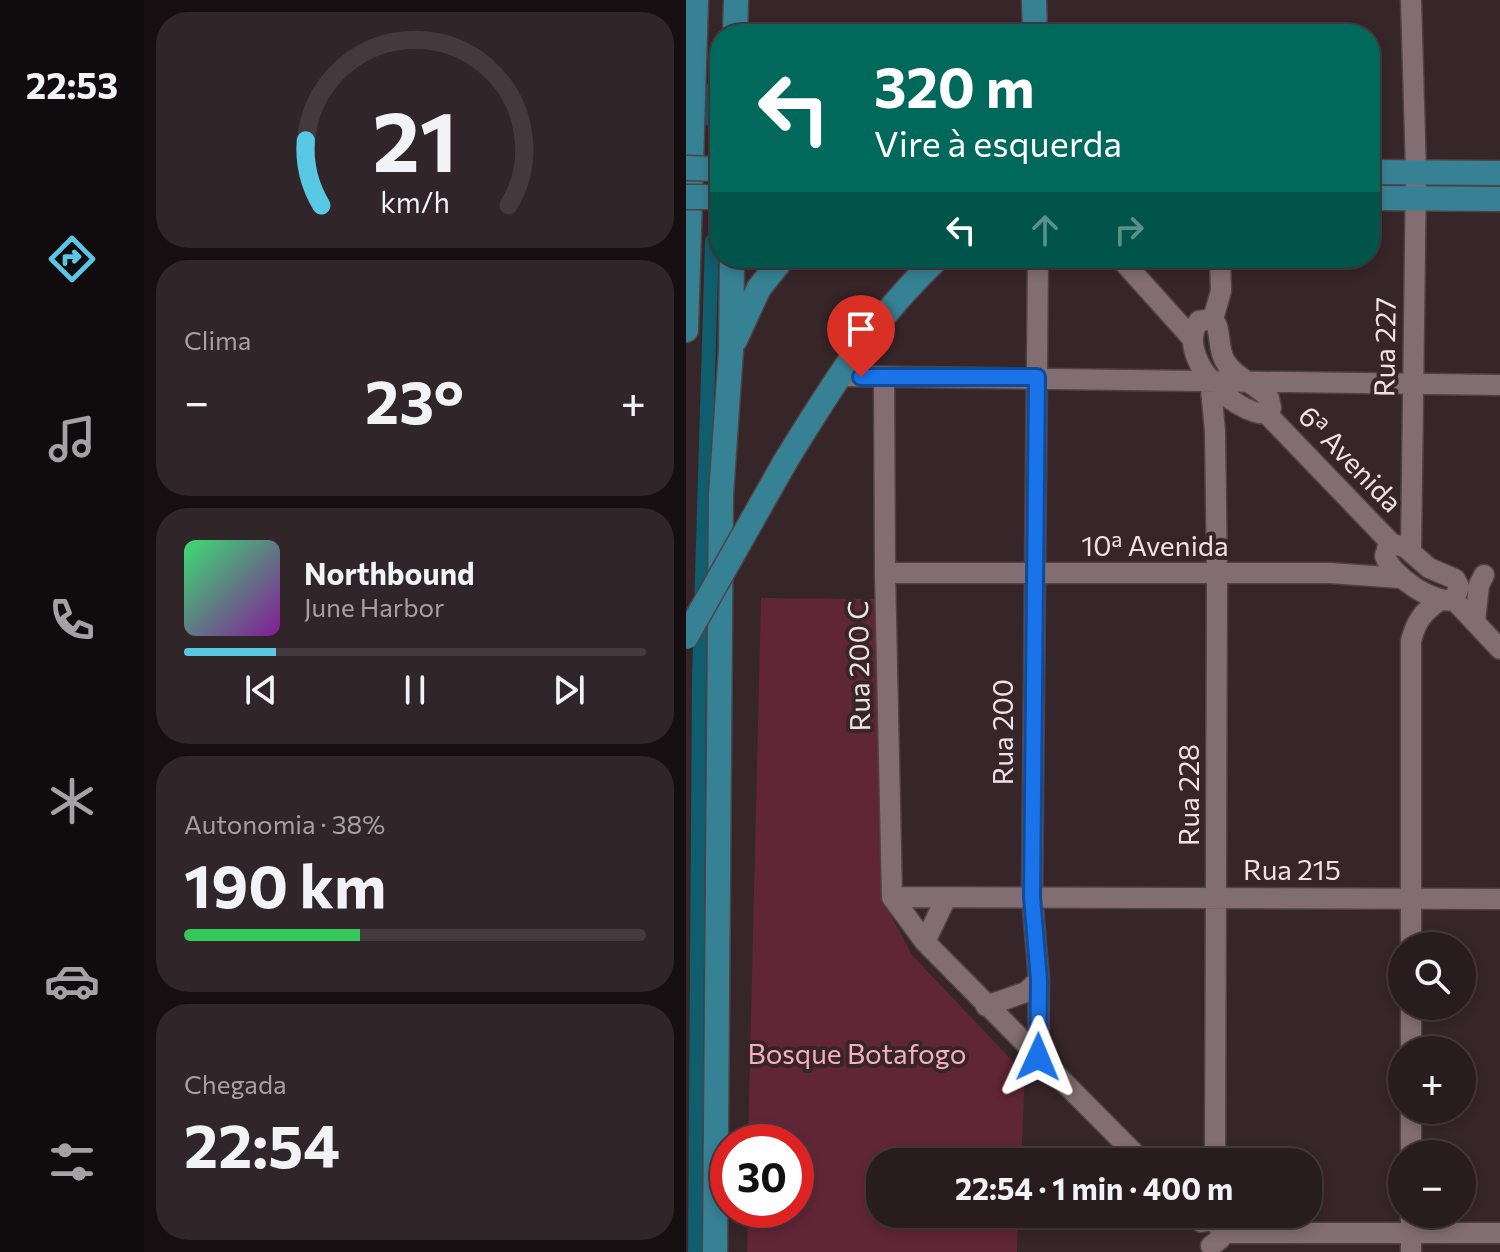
<!DOCTYPE html>
<html lang="pt">
<head>
<meta charset="utf-8">
<style>
  body { margin:0; font-family:Commissioner,sans-serif; background:#302528; color:#f1f3f6; height:100vh; display:flex; flex-direction:column; font-size:30px; white-space:nowrap }
  * { box-sizing:border-box; margin:0 }
  p { font-size:26px; color:#a5a1a4 }
  .icon { flex:none; width:44px; height:44px; fill:none; stroke:currentColor; stroke-width:2; stroke-linecap:round; stroke-linejoin:round }
  .map { position:relative; flex:1; overflow:hidden }
  .sheet { display:flex; flex-direction:column; gap:12px; padding:12px; background:#160f11; width:542px }
  .sheet>* { flex:none }
  .hud { position:absolute; left:24px; top:24px; width:670px; height:244px; border-radius:32px; box-shadow:0 4px 12px #0003,0 0 0 2px #443a3d; background:#00695c; color:#fff; overflow:hidden }
  .controls { position:absolute; left:702px; top:932px; display:grid; gap:16px }
  .controls a { display:grid; place-items:center; width:88px; height:88px; border-radius:50%; background:#281c1f; box-shadow:0 4px 12px #0003,0 0 0 2px #443a3d; font-size:40px }
  .speed { position:absolute; left:24px; top:1124px; display:flex; gap:16px; font-size:40px; font-weight:700; text-align:center }
  .speed>* { display:grid; place-content:center; width:104px; height:104px; border-radius:50%; background:#281c1f; box-shadow:0 4px 12px #0003,0 0 0 2px #443a3d; line-height:1 }
  .speed .limit { border:12px solid #d22; background:#fff; color:#111 }
  .pin { position:absolute; display:grid; place-items:center; width:68px; height:68px; color:#fff; margin:-82px -34px; border-radius:50% 50% 50% 0; rotate:-45deg; box-shadow:0 0 8px #0007 }
  .pin .icon { rotate:45deg }
  .me { position:absolute; width:88px; margin:-44px; rotate:1deg; stroke-linejoin:round; filter:drop-shadow(0 0 6px #0008) }
  .turn { display:flex; align-items:center; gap:28px; height:168px; padding:0 32px; font-size:36px }
  .turn .icon { width:104px; height:104px; stroke-width:2.5 }
  .turn b { display:block; font-size:56px; line-height:68px }
  .lanes { display:flex; align-items:center; height:76px; padding:0 32px; background:#0003; justify-content:center; gap:40px; direction:ltr }
  .lanes .off { opacity:.35 }
  .big { font-size:60px; font-weight:700; line-height:1.1 }
  .sheet .widget { flex:1; display:flex; flex-direction:column; justify-content:center; gap:12px; min-width:0; padding:0 28px; border-radius:32px; background:#302528 }
  .sheet .dial { align-items:center; gap:0 }
  .dial svg { height:208px; overflow:visible; fill:none; stroke:#443a3d; stroke-width:7; stroke-linecap:round; text-anchor:middle }
  .dial text { fill:#f1f3f6; stroke:none }
  .song { display:flex; align-items:center; gap:24px }
  .cover { width:96px; height:96px; border-radius:12px; background:linear-gradient(135deg,hsl(140 70% 55%),hsl(290 70% 35%)) }
  .played { height:8px; border-radius:4px; background:linear-gradient(90deg,#58c8e4 20%,#443a3d 20%) }
  .keys { display:flex; justify-content:space-around; direction:ltr }
  .heat { display:flex; justify-content:space-between; align-items:center; font-size:44px; direction:ltr }
  .charge { height:12px; border-radius:6px; background:linear-gradient(90deg,#34c759 38%,#443a3d 0) }
  .trip { position:absolute; left:180px; top:1148px; width:456px; height:80px; border-radius:32px; background:#281c1f; box-shadow:0 4px 12px #0003,0 0 0 2px #443a3d; font-weight:700; line-height:80px; text-align:center }
  main { display:flex; flex:1; min-height:0 }
  .tab-bar { display:flex; flex-direction:column; width:144px; justify-content:space-around; align-items:center; background:#100b0c; color:#a5a1a4 }
  .tab-bar .icon { width:56px; height:56px }
  .tab-bar .current { color:#58c8e4 }
  .tab-bar b { font-size:36px; color:#f1f3f6 }
  .map>svg:first-child { display:block }
  .park { fill:#612538 }
  .lines { fill:none; stroke-linecap:round; stroke-linejoin:round }
  .canal { stroke:#0f5d6d; stroke-width:14 }
  .river { stroke:#0f5d6d; stroke-width:26 }
  .minor-casing { stroke:#4f4144; stroke-width:23 }
  .major-casing { stroke:#4f4144; stroke-width:27 }
  .minor { stroke:#826d72; stroke-width:20 }
  .major { stroke:#368294; stroke-width:24 }
  .major-bridge-casing { stroke:#4f4144; stroke-width:27; stroke-linecap:butt }
  .major-bridge { stroke:#368294; stroke-width:24 }
  .route-casing { stroke:#114b97; stroke-width:20 }
  .route { stroke:#1a73e8; stroke-width:14 }
  .labels { text-anchor:middle; stroke-width:8; stroke-linejoin:round; paint-order:stroke }
  .street-label { font-size:28px; fill:#efe3e6; stroke:#362529 }
  .park-label { font-size:28px; fill:#f9adc0; stroke:#362529 }
</style>
</head>
<body>
<main>
<nav class="tab-bar">
<b>22:53</b>
<svg class="icon current" aria-label="directions" viewBox="0 0 24 24"><path d="M12 3l9 9-9 9-9-9zM9 14v-3h6M13 9l2 2-2 2"/></svg>
<svg class="icon" aria-label="music" viewBox="0 0 24 24"><path d="M9 18V5l10-2v13"/><circle cx="6" cy="18" r="3"/><circle cx="16" cy="16" r="3"/></svg>
<svg class="icon" aria-label="phone" viewBox="0 0 24 24"><path d="M5 4h4l2 5-3 2q2 4 5 5l2-3 5 2v4C11 20 4 13 5 4z"/></svg>
<svg class="icon" aria-label="climate" viewBox="0 0 24 24"><path d="M12 3v18M4 7l16 10M4 17L20 7"/></svg>
<svg class="icon" aria-label="car" viewBox="0 0 24 24"><path d="M5 17H2v-5l4-1 3-4h7l3 4 3 1v5h-3M9 17h6M6 11h13"/><circle cx="7" cy="17" r="2"/><circle cx="17" cy="17" r="2"/></svg>
<svg class="icon" aria-label="filters" viewBox="0 0 24 24"><path d="M4 7h16M4 17h16"/><circle cx="9" cy="7" r="2"/><circle cx="15" cy="17" r="2"/></svg>
</nav>
<section class="sheet">
<div class="widget dial"><svg viewBox="0 0 100 80">
<path d="M14 69A42 42 0 1 1 86 69"/>
<path d="M14 69A42 42 0 0 1 8 44" stroke="#58c8e4"/>
<text x="50" y="56" font-size="32" font-weight="700">21</text>
<text x="50" y="72" font-size="11">km/h</text>
</svg></div>
<div class="widget"><p>Clima</p>
<div class="heat"><a>−</a><b class="big">23°</b><a>+</a></div>
</div>
<div class="widget">
<div class="song"><i class="cover"></i><div><b>Northbound</b><p>June Harbor</p></div></div>
<div class="played"></div>
<div class="keys"><svg class="icon" aria-label="previous" viewBox="0 0 24 24"><path d="M18 5L8 12l10 7zM5 5v14"/></svg><svg class="icon" aria-label="pause" viewBox="0 0 24 24"><path d="M8 5v14M16 5v14"/></svg><svg class="icon" aria-label="next" viewBox="0 0 24 24"><path d="M6 5l10 7-10 7zM19 5v14"/></svg></div>
</div>
<div class="widget"><p>Autonomia · 38%</p><b class="big">190 km</b><div class="charge"></div></div>
<div class="widget"><p>Chegada</p><b class="big">22:54</b></div>
</section>
<div class="map">
<svg width="814" height="1252" viewBox="0 0 814 1252">
  <rect width="100%" height="100%" fill="#362529"/>
  <path class="park" d="M75 598 195 599 197 900 226 955 339 1074 335 1162H194V1214H332L331 1252H61L62 1210H110V1142H62Z"/>
  <g class="lines">
    <path class="canal" d="M9 1252 13 677 26 241"/>
    <path class="river" d="M7 86 29 115"/>
    <defs>
      <path id="minor" d="M434 258 505 337
        M527 319 513 321C488 355 546 414 581 414L706 544 719 547 743 568 769 579 773 587 768 600C747 604 707 577 699 556L702 546 706 544
        M527 319C536 330 531 348 539 361 549 378 570 384 583 398L585 408 581 414
        M527 319 535 291 534 258
        M152 376 814 385
        M198 378 199 573 206 897 239 942 457 1162
        M524 379 529 431 531 574 529 1162
        M725 552 730 172 725 0
        M199 573H644L714 578
        M768 600 814 649
        M789 621 793 585 798 575
        M206 897 814 899
        M239 942 260 898
        M725 946V641C730 621 737 612 754 600
        M300 1006 340 992 353 980
        M725 1050V1006
        M352 1057 353 980 346 897 352 258
        M725 1154V1110
        M725 1214V1252
        M515 1222 526 1220 535 1228 534 1239 525 1246
        M536 1233H814"/>
      <path id="major" d="M348 0 349 34
        M49 34 50 0
        M684 172 814 173
        M684 198 814 199
        M0 330 10 0
        M49 340 73 288 97 258
        M99 462C145 387 187 319 252 258
        M29 1252 35 495 45 350 46 258"/>
    </defs>
    <use href="#minor" class="minor-casing"/>
    <use href="#major" class="major-casing"/>
    <use href="#minor" class="minor"/>
    <use href="#major" class="major"/>
    <defs>
      <path id="major-bridge" d="M0 168 34 169
        M0 197H34
        M0 637 99 462"/>
    </defs>
    <use href="#major-bridge" class="major-bridge-casing"/>
    <use href="#major-bridge" class="major-bridge"/>
  </g>
  <g class="lines">
    <defs>
      <path id="route" d="M175 377H351L346 897 353 980 352 1057"/>
    </defs>
    <use href="#route" class="route-casing"/>
    <use href="#route" class="route"/>
  </g>
  <g class="labels">
    <g class="street-label">
      <text transform="translate(699 347) rotate(-89)" y="10">Rua 227</text>
      <text transform="translate(664 459) rotate(46)" y="10">6ª Avenida</text>
      <text x="469" y="556">10ª Avenida</text>
      <text transform="translate(173 666) rotate(-91)" y="10">Rua 200 C</text>
      <text transform="translate(317 732) rotate(-90)" y="10">Rua 200</text>
      <text transform="translate(503 795) rotate(-90)" y="10">Rua 228</text>
      <text x="606" y="880">Rua 215</text>
    </g>
    <g class="park-label">
      <text x="171" y="1064">Bosque Botafogo</text>
    </g>
  </g>
</svg>
<div class="controls">
<a><svg class="icon" aria-label="search" viewBox="0 0 24 24"><circle cx="10" cy="10" r="6"/><path d="M15 15l6 6"/></svg></a>
<a>+</a>
<a>−</a>
</div>
<div class="speed"><div class="limit">30</div></div>
<div class="pin" style="left:175px;top:377px;background:#d93025"><svg class="icon" aria-label="arrive" viewBox="0 0 24 24"><path d="M6 21V4h12l-3 4 3 4H6"/></svg></div>
<svg class="me" style="left:352px;top:1057px" viewBox="-20 -20 40 40"><path d="M0-17L14 15 0 8-14 15z" fill="#1a73e8" stroke="#fff" stroke-width="4"/></svg>
<div class="trip">22:54 · 1 min · 400 m</div>
<div class="hud">
<div class="turn"><svg class="icon" aria-label="left" viewBox="0 0 24 24"><path d="M17 20v-9H6M10 6l-5 5 5 5"/></svg><div><b>320 m</b>Vire à esquerda</div></div>
<div class="lanes"><svg class="icon" aria-label="left" viewBox="0 0 24 24"><path d="M17 20v-9H6M10 6l-5 5 5 5"/></svg><svg class="icon off" aria-label="ahead" viewBox="0 0 24 24"><path d="M12 20V5M6 11l6-6 6 6"/></svg><svg class="icon off" aria-label="right" viewBox="0 0 24 24"><path d="M7 20v-9h11M14 6l5 5-5 5"/></svg></div>
</div>
</div>
</main>
</body>
</html>
